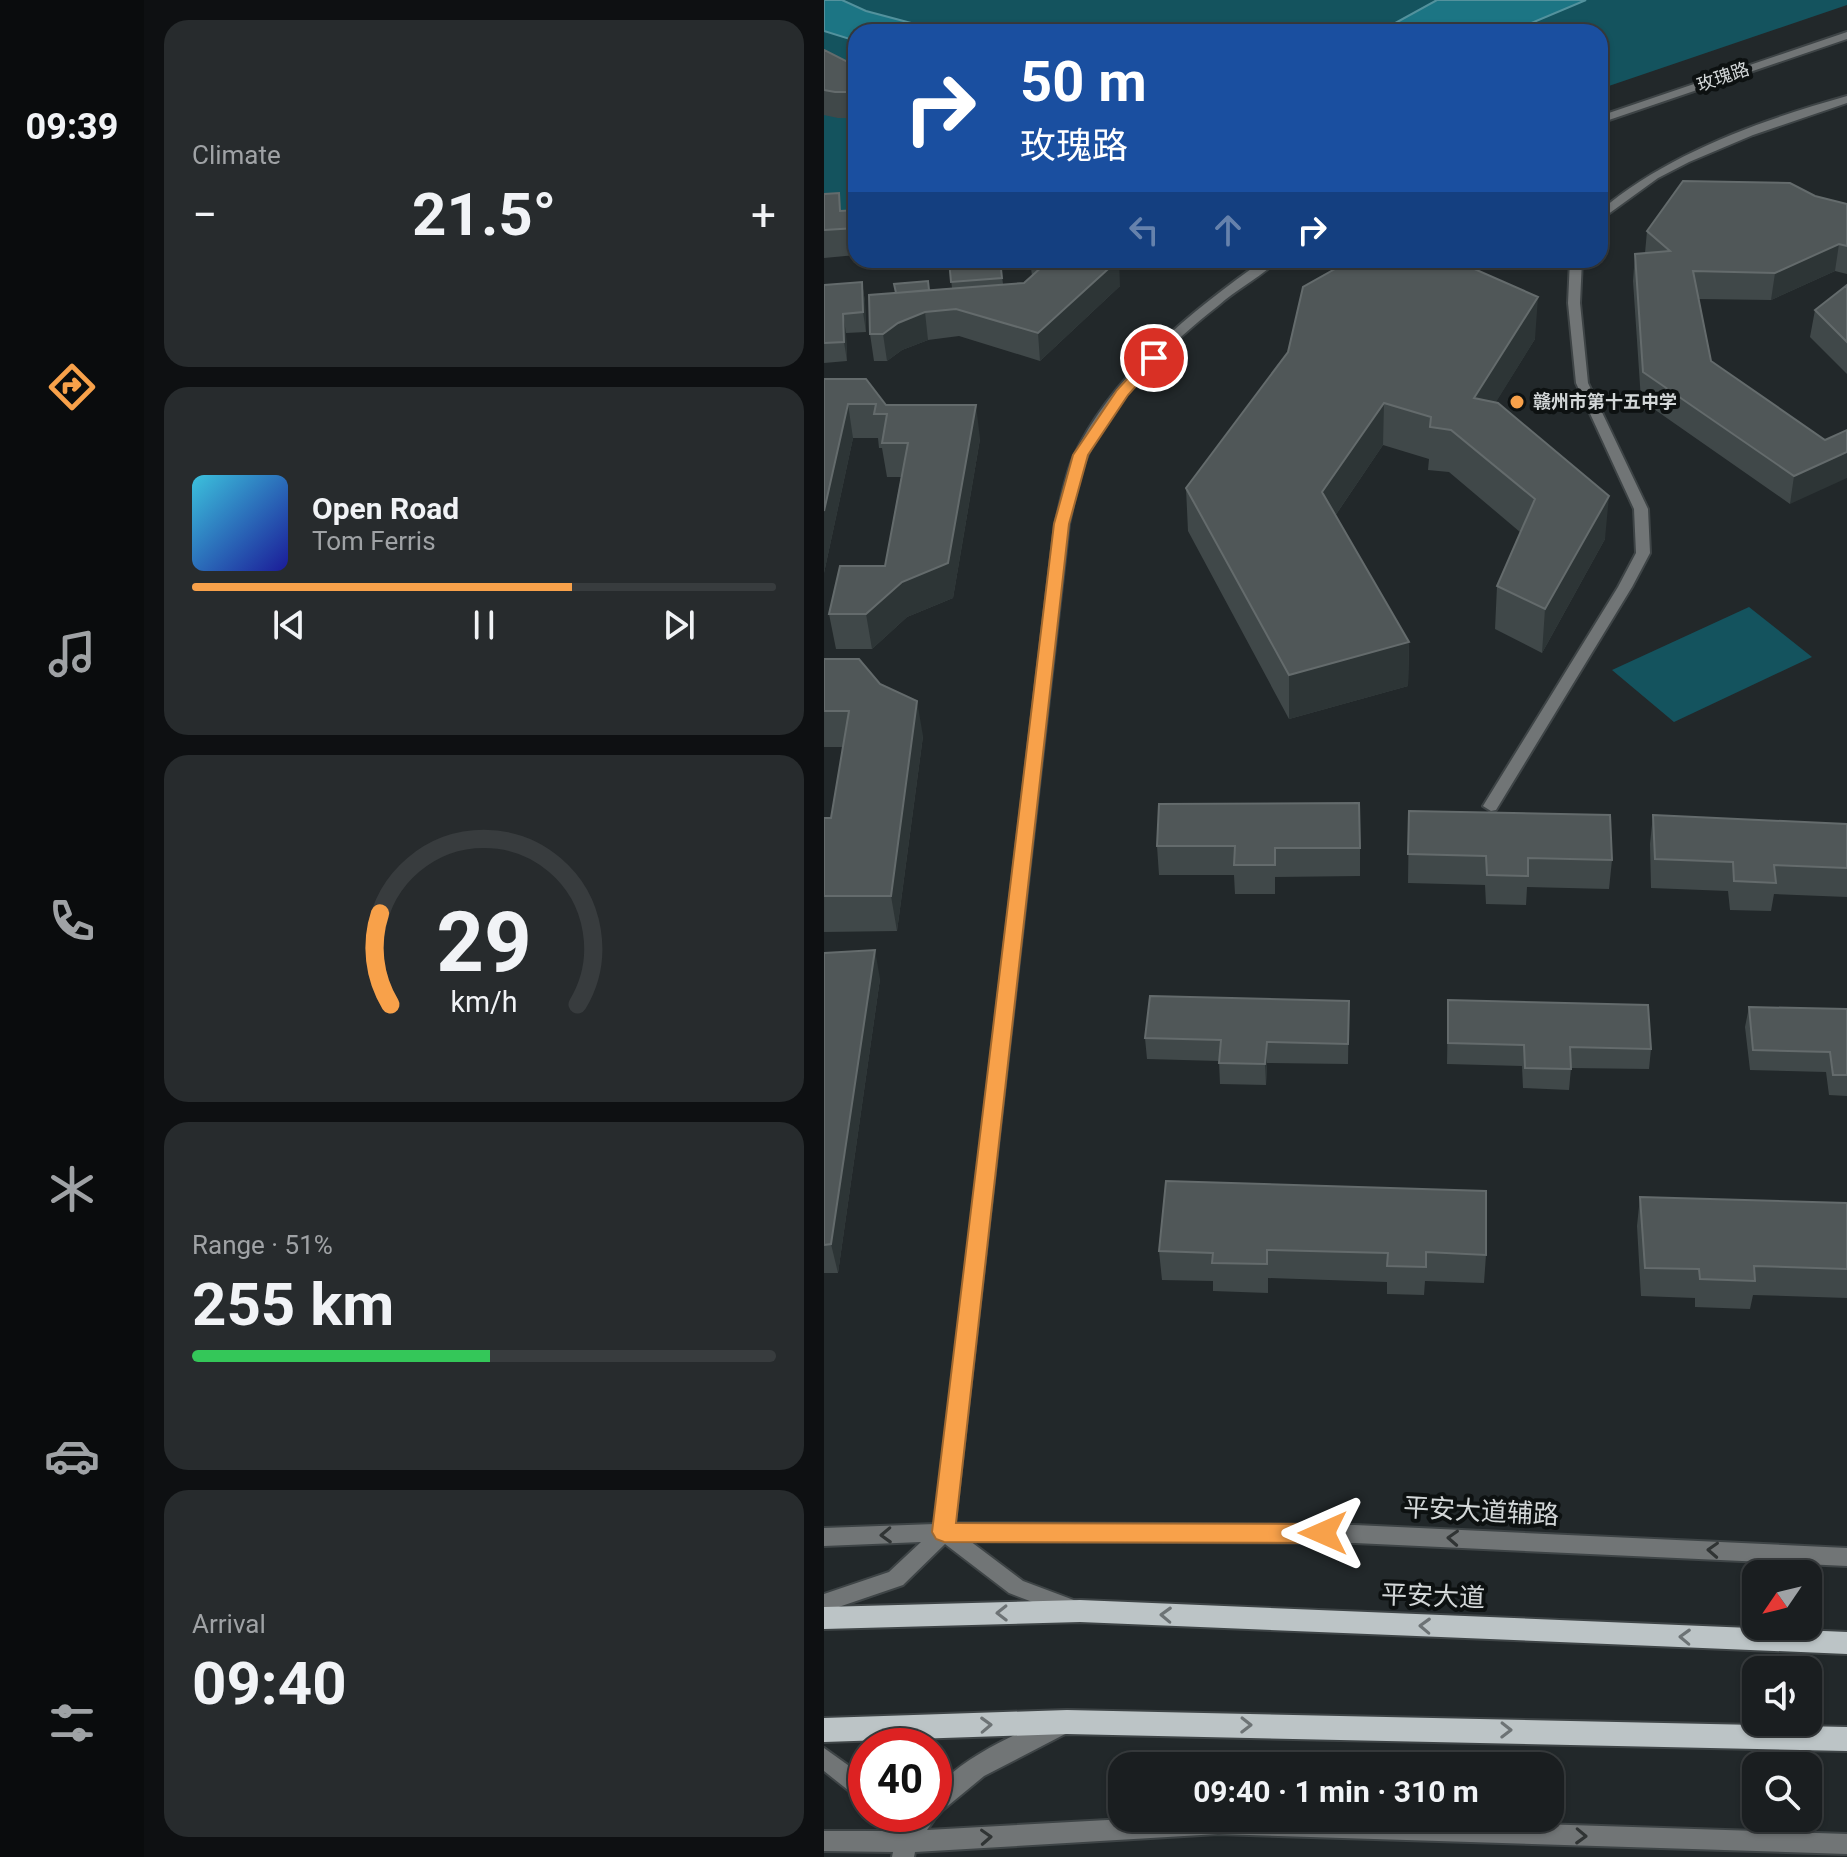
<!DOCTYPE html>
<html lang="en">
<head>
<meta charset="utf-8">
<style>
  body { margin:0; font-family:Roboto,"Noto Sans SC",sans-serif; background:#272b2d; color:#f1f3f6; height:100vh; display:flex; flex-direction:column; font-size:30px; white-space:nowrap }
  * { box-sizing:border-box; margin:0 }
  p { font-size:26px; color:#9fa2a5 }
  .icon { flex:none; width:44px; height:44px; fill:none; stroke:currentColor; stroke-width:2; stroke-linecap:round; stroke-linejoin:round }
  .map { position:relative; flex:1; overflow:hidden }
  .panel { display:flex; flex-direction:column; gap:20px; padding:20px; background:#0e1012; width:680px }
  .panel>* { flex:none }
  .top-card { position:absolute; left:24px; top:24px; width:760px; height:244px; border-radius:24px; box-shadow:0 2px 6px #0004,0 0 0 2px #383c3e; background:#1a4fa0; color:#fff; overflow:hidden }
  .needle { width:52px; rotate:235deg }
  .buttons { position:absolute; left:918px; top:1560px; display:grid; gap:16px }
  .buttons a { display:grid; place-items:center; width:80px; height:80px; border-radius:16px; background:#1a1e20; box-shadow:0 2px 6px #0004,0 0 0 2px #383c3e; font-size:40px }
  .speed { position:absolute; left:24px; top:1728px; display:flex; gap:16px; font-size:40px; font-weight:700; text-align:center }
  .speed>* { display:grid; place-content:center; width:104px; height:104px; border-radius:50%; background:#1a1e20; box-shadow:0 2px 6px #0004,0 0 0 2px #383c3e; line-height:1 }
  .speed .limit { border:12px solid #d22; background:#fff; color:#111 }
  .pin { position:absolute; display:grid; place-items:center; width:68px; height:68px; color:#fff; margin:-34px; border:4px solid #fff; border-radius:50%; box-shadow:0 2px 8px #0007 }
  .me { position:absolute; width:88px; margin:-44px; rotate:270deg; stroke-linejoin:round; filter:drop-shadow(0 0 6px #0008) }
  .turn { display:flex; align-items:center; gap:28px; height:168px; padding:0 40px; font-size:36px }
  .turn .icon { width:104px; height:104px; stroke-width:2.5 }
  .turn b { display:block; font-size:56px; line-height:68px }
  .lanes { display:flex; align-items:center; height:76px; padding:0 40px; background:#0003; justify-content:center; gap:40px; direction:ltr }
  .lanes .off { opacity:.35 }
  .big { font-size:60px; font-weight:700; line-height:1.1 }
  .panel .widget { flex:1; display:flex; flex-direction:column; justify-content:center; gap:12px; min-width:0; padding:0 28px; border-radius:24px; background:#272b2d }
  .panel .dial { align-items:center; gap:0 }
  .dial svg { height:208px; overflow:visible; fill:none; stroke:#383c3e; stroke-width:7; stroke-linecap:round; text-anchor:middle }
  .dial text { fill:#f1f3f6; stroke:none }
  .song { display:flex; align-items:center; gap:24px }
  .cover { width:96px; height:96px; border-radius:12px; background:linear-gradient(135deg,hsl(190 70% 55%),hsl(240 70% 35%)) }
  .played { height:8px; border-radius:4px; background:linear-gradient(90deg,#f8a14a 65%,#383c3e 65%) }
  .keys { display:flex; justify-content:space-around; direction:ltr }
  .heat { display:flex; justify-content:space-between; align-items:center; font-size:44px; direction:ltr }
  .charge { height:12px; border-radius:6px; background:linear-gradient(90deg,#34c759 51%,#383c3e 0) }
  .trip { position:absolute; left:284px; top:1752px; width:456px; height:80px; border-radius:24px; background:#1a1e20; box-shadow:0 2px 6px #0004,0 0 0 2px #383c3e; font-weight:700; line-height:80px; text-align:center }
  main { display:flex; flex:1; min-height:0 }
  .menu { display:flex; flex-direction:column; width:144px; justify-content:space-around; align-items:center; background:#0a0c0d; color:#9fa2a5 }
  .menu .icon { width:56px; height:56px }
  .menu .current { color:#f8a14a }
  .menu b { font-size:36px; color:#f1f3f6 }
  .map>svg:first-child { display:block }
  .green { fill:#14535e }
  .water { fill:#1c7584; stroke:#53929d; stroke-width:2 }
  .lines { fill:none; stroke-linecap:round; stroke-linejoin:round }
  .service-casing { stroke:#3e4446; stroke-width:4 }
  .tertiary-casing { stroke:#3e4446; stroke-width:4 }
  .primary-casing { stroke:#3e4446; stroke-width:4 }
  .service { fill:#717576; fill-rule:evenodd }
  .tertiary { fill:#717576; fill-rule:evenodd }
  .primary { fill:#bcc4c6; fill-rule:evenodd }
  .wall { fill:#404849 }
  .shaded-wall { fill:#2d3536 }
  .building { fill:#505758; stroke:#646b6c; stroke-width:2 }
  .oneway { stroke:#303434 }
  .oneway2 { stroke:#6d7375 }
  .route { fill:#f8a14a; stroke:#a16930; stroke-width:2 }
  .poi-dot { fill:#f8a14a; stroke:#0d1111; stroke-width:3 }
  .labels { text-anchor:middle; stroke-width:8; stroke-linejoin:round; paint-order:stroke }
  .far-street-label { font-size:18px; fill:#d3d7d8; stroke:#0d1111 }
  .far-poi-label { font-size:18px; font-weight:bold; fill:#d3d7d8; stroke:#0d1111; text-anchor:start }
  .near-street-label { font-size:26px; fill:#d3d7d8; stroke:#0d1111 }
</style>
</head>
<body>
<main>
<nav class="menu">
<b>09:39</b>
<svg class="icon current" aria-label="directions" viewBox="0 0 24 24"><path d="M12 3l9 9-9 9-9-9zM9 14v-3h6M13 9l2 2-2 2"/></svg>
<svg class="icon" aria-label="music" viewBox="0 0 24 24"><path d="M9 18V5l10-2v13"/><circle cx="6" cy="18" r="3"/><circle cx="16" cy="16" r="3"/></svg>
<svg class="icon" aria-label="phone" viewBox="0 0 24 24"><path d="M5 4h4l2 5-3 2q2 4 5 5l2-3 5 2v4C11 20 4 13 5 4z"/></svg>
<svg class="icon" aria-label="climate" viewBox="0 0 24 24"><path d="M12 3v18M4 7l16 10M4 17L20 7"/></svg>
<svg class="icon" aria-label="car" viewBox="0 0 24 24"><path d="M5 17H2v-5l4-1 3-4h7l3 4 3 1v5h-3M9 17h6M6 11h13"/><circle cx="7" cy="17" r="2"/><circle cx="17" cy="17" r="2"/></svg>
<svg class="icon" aria-label="filters" viewBox="0 0 24 24"><path d="M4 7h16M4 17h16"/><circle cx="9" cy="7" r="2"/><circle cx="15" cy="17" r="2"/></svg>
</nav>
<section class="panel">
<div class="widget"><p>Climate</p>
<div class="heat"><a>−</a><b class="big">21.5°</b><a>+</a></div>
</div>
<div class="widget">
<div class="song"><i class="cover"></i><div><b>Open Road</b><p>Tom Ferris</p></div></div>
<div class="played"></div>
<div class="keys"><svg class="icon" aria-label="previous" viewBox="0 0 24 24"><path d="M18 5L8 12l10 7zM5 5v14"/></svg><svg class="icon" aria-label="pause" viewBox="0 0 24 24"><path d="M8 5v14M16 5v14"/></svg><svg class="icon" aria-label="next" viewBox="0 0 24 24"><path d="M6 5l10 7-10 7zM19 5v14"/></svg></div>
</div>
<div class="widget dial"><svg viewBox="0 0 100 80">
<path d="M14 69A42 42 0 1 1 86 69"/>
<path d="M14 69A42 42 0 0 1 10 34" stroke="#f8a14a"/>
<text x="50" y="56" font-size="32" font-weight="700">29</text>
<text x="50" y="72" font-size="11">km/h</text>
</svg></div>
<div class="widget"><p>Range · 51%</p><b class="big">255 km</b><div class="charge"></div></div>
<div class="widget"><p>Arrival</p><b class="big">09:40</b></div>
</section>
<div class="map">
<svg width="1023" height="1857" viewBox="0 0 1023 1857">
  <rect width="100%" height="100%" fill="#22282a"/>
  <path class="green" d="M0 0H1023V5L776 89V32H32V221L0 217Z
    M925 607 988 657 850 722 788 670Z"/>
  <path class="water" d="M0 0H18L42 11 121 32H32V41L0 31Z
    M613 0H762L686 32H555Z"/>
  <g class="lines">
    <defs>
      <path id="service" d="M1023 96V103L929 135 865 162 834 178 776 220V211C844 153 938 120 1023 96Z
        M746 260H758L756 303 764 383 824 509 826 553 808 587 672 810 667 811 659 806 794 587 812 553 810 509 752 383 744 303Z"/>
      <path id="tertiary" d="M1023 32V39L776 123V116Z
        M440 260H454C437 277 413 289 395 305 344 345 284 402 260 464 252 483 250 504 245 524L131 1523 531 1525 1023 1548V1566L531 1543 146 1541 199 1581 255 1602 258 1608 255 1614 248 1617 185 1593 121 1544 79 1585 0 1612V1594L65 1572 97 1542 0 1546V1528L111 1524 231 524C237 502 240 479 249 458 286 377 368 310 440 260Z
        M236 1716 243 1719 246 1726 243 1733 160 1776 114 1814 103 1830 320 1818H528L1023 1834V1854L394 1834 91 1852 90 1857H68L69 1852 0 1851V1831H61L50 1814H74L81 1825 90 1814H110V1790C142 1755 192 1733 236 1716Z
        M0 1748 42 1778V1801L34 1798 0 1771Z"/>
      <path id="primary" d="M256 1600 1023 1632V1654L256 1622 0 1629V1607Z
        M243 1710 1023 1727V1751L243 1734 0 1742V1718Z"/>
    </defs>
    <use href="#service" class="service-casing"/>
    <use href="#tertiary" class="tertiary-casing"/>
    <use href="#primary" class="primary-casing"/>
    <use href="#service" class="service"/>
    <use href="#tertiary" class="tertiary"/>
    <use href="#primary" class="primary"/>
  </g>
  <path class="wall" d="M0 50 32 66V118H14L0 115Z
    M0 194 18 211 32 210V255L0 258Z
    M991 196 1023 204V274L1011 271 947 300 874 299 887 361 1001 440 966 504 817 400 809 281 811 254 821 253 823 231Z
    M63 260H176L179 284 200 283 208 276 206 260 296 286 216 361 135 336 104 340 78 350 63 361H50L46 334 105 290 128 288 125 263 64 268Z
    M38 282 41 302 42 332 22 333 23 361 0 363V285Z
    M1023 285V374L986 337 991 310Z
    M711 339 671 403 781 539 718 653 671 629 673 586 696 532 625 472 604 470 605 459 559 445 511 516 585 642 584 686 465 719 364 531 362 488 464 352Z
    M0 379 62 405 156 439 129 598 83 617 48 649H12L5 614 61 566 77 477H63L58 448H55L54 438H29L0 573Z
    M0 659 99 736 73 931 0 932V818H7L19 747H0Z
    M585 811 788 860 785 889 703 887 702 905 662 904 661 885 584 883Z
    M829 815 1023 824V897L950 894 947 911 906 910 904 891 827 888 826 844Z
    M333 846 536 848V876L451 877V894H411L410 875H335Z
    M0 953 56 979 14 1273H0Z
    M624 1000 827 1049 825 1069 747 1068 745 1090 699 1088 698 1066 623 1064Z
    M525 1001 524 1064 443 1063 442 1085 396 1084 395 1061 323 1059 321 1038Z
    M925 1007 1023 1009V1096L1005 1095 1002 1072 926 1070 921 1027Z
    M342 1181 662 1255 660 1283 601 1281 600 1295 563 1294V1282L444 1278V1293L389 1291V1281L338 1280 335 1251Z
    M816 1197 1023 1203V1298L929 1295 926 1309 871 1307V1298L817 1296 813 1226Z"/>
  <path class="shaded-wall" d="M1015 244 1011 271 947 300 951 273Z
    M294 260H295L296 286 216 361 214 333Z
    M38 282 41 302 42 332 39 312Z
    M714 297 711 339 648 441 650 398Z
    M101 312 104 340 78 350 63 361 59 334 74 323Z
    M19 314 22 333 23 361 20 342Z
    M560 403 559 445 498 535V492Z
    M24 404 29 438 0 573V511Z
    M152 405 156 439 129 598 83 617 48 649 42 614Z
    M1023 452V478L966 504 970 476Z
    M785 496 781 539 718 653 721 609Z
    M585 642 584 686 465 719V675Z
    M93 701 99 736 73 931 67 896Z
    M51 950 56 979 14 1273 7 1244Z
    M443 1042V1063L442 1085 441 1064Z"/>
  <path class="building" d="M0 50 32 66V92H11L0 90Z
    M859 181 966 183 991 196 1023 204V246L1015 244 951 273 869 271 887 361 1001 440 1023 430V452L970 476 819 372 811 254 846 251 823 231Z
    M15 193 16 211 32 210V228L0 230V194Z
    M125 260H176L178 278 127 282Z
    M206 260H294L214 333 132 309 101 312 74 323 59 334H46L45 295 200 283 221 264Z
    M527 260H630L714 297 650 398 674 403 785 496 721 609 673 586 711 499 627 430 606 427 607 417 560 403 498 492 585 642 465 675 362 488 464 352 479 287Z
    M104 281 105 290 72 293 70 284Z
    M38 282 39 312 19 314 20 342 0 343V285Z
    M1023 285V342L991 310Z
    M0 379H42L62 405H152L124 563 78 582 42 614H5L16 566H61L84 443H58L63 414H50L52 404H24L0 511Z
    M0 659H35L56 684 93 701 67 896H0V818H7L25 711H0Z
    M535 803 536 848H451V865H410L411 846H333L335 804Z
    M585 811 786 815 788 860 704 858V876L663 875 662 856 584 854Z
    M829 815 1023 824V868L950 865 952 883 910 881 909 862 831 859Z
    M51 950 7 1244 0 1245V953Z
    M326 996 525 1001 524 1044 443 1042 441 1064 395 1063 397 1040 321 1038Z
    M624 1000 824 1005 827 1049 746 1047 747 1069 701 1068 700 1045 624 1043Z
    M925 1007 1023 1009V1075H1009L1006 1052 929 1050Z
    M342 1181 662 1191V1255L602 1252V1267L563 1266 564 1253 443 1250V1264L388 1263 389 1253 335 1251Z
    M816 1197 1023 1203V1269L930 1266 931 1281 876 1279 875 1269 821 1268Z"/>
  <defs><path id="oneway-chevron" d="M-2-3.5L2.5 0L-2 3.5" fill="none" stroke-width="1.6" stroke-linecap="round" stroke-linejoin="round" transform="scale(2)"/></defs>
  <g class="oneway">
    <use href="#oneway-chevron" transform="translate(62 1535) rotate(178)"/>
    <use href="#oneway-chevron" transform="translate(629 1538) rotate(-177)"/>
    <use href="#oneway-chevron" transform="translate(889 1550) rotate(-177)"/>
    <use href="#oneway-chevron" transform="translate(757 1836) rotate(2)"/>
    <use href="#oneway-chevron" transform="translate(162 1837) rotate(-3)"/>
  </g>
  <g class="oneway2">
    <use href="#oneway-chevron" transform="translate(178 1613) rotate(179)"/>
    <use href="#oneway-chevron" transform="translate(342 1615) rotate(-178)"/>
    <use href="#oneway-chevron" transform="translate(601 1626) rotate(-178)"/>
    <use href="#oneway-chevron" transform="translate(861 1637) rotate(-178)"/>
    <use href="#oneway-chevron" transform="translate(162 1725) rotate(-2)"/>
    <use href="#oneway-chevron" transform="translate(422 1725) rotate(1)"/>
    <use href="#oneway-chevron" transform="translate(682 1730) rotate(1)"/>
  </g>
  <path class="route" d="M330 354 337 358 304 395 264 455 245 524 132 1523 499 1524 507 1526 510 1533 507 1540 499 1543 120 1542 112 1539 108 1532 230 524 249 455 293 390 325 355Z"/>
  <circle class="poi-dot" cx="693" cy="402" r="8"/>
  <g class="labels">
    <g class="far-street-label">
      <text transform="translate(899 77) rotate(-19)" y="6">玫瑰路</text>
    </g>
    <g class="far-poi-label">
      <text x="709" y="408">赣州市第十五中学</text>
    </g>
    <g class="near-street-label">
      <text transform="translate(657 1511) rotate(3)" y="9">平安大道辅路</text>
      <text transform="translate(609 1596) rotate(2)" y="9">平安大道</text>
    </g>
  </g>
</svg>
<div class="buttons">
<a><svg class="needle" viewBox="-14 -14 28 28"><path d="M0-13l5 13h-10z" fill="#e53935"/><path d="M0 13l5-13h-10z" fill="#9fa2a5"/></svg></a>
<a><svg class="icon" aria-label="sound" viewBox="0 0 24 24"><path d="M4 9h4l5-4v14l-5-4H4zM17 9q2 3 0 6"/></svg></a>
<a><svg class="icon" aria-label="search" viewBox="0 0 24 24"><circle cx="10" cy="10" r="6"/><path d="M15 15l6 6"/></svg></a>
</div>
<div class="speed"><div class="limit">40</div></div>
<div class="pin" style="left:330px;top:358px;background:#d93025"><svg class="icon" aria-label="arrive" viewBox="0 0 24 24"><path d="M6 21V4h12l-3 4 3 4H6"/></svg></div>
<svg class="me" style="left:499px;top:1533px" viewBox="-20 -20 40 40"><path d="M0-17L14 15 0 8-14 15z" fill="#f8a14a" stroke="#fff" stroke-width="4"/></svg>
<div class="trip">09:40 · 1 min · 310 m</div>
<div class="top-card">
<div class="turn"><svg class="icon" aria-label="right" viewBox="0 0 24 24"><path d="M7 20v-9h11M14 6l5 5-5 5"/></svg><div><b>50 m</b>玫瑰路</div></div>
<div class="lanes"><svg class="icon off" aria-label="left" viewBox="0 0 24 24"><path d="M17 20v-9H6M10 6l-5 5 5 5"/></svg><svg class="icon off" aria-label="ahead" viewBox="0 0 24 24"><path d="M12 20V5M6 11l6-6 6 6"/></svg><svg class="icon" aria-label="right" viewBox="0 0 24 24"><path d="M7 20v-9h11M14 6l5 5-5 5"/></svg></div>
</div>
</div>
</main>
</body>
</html>
